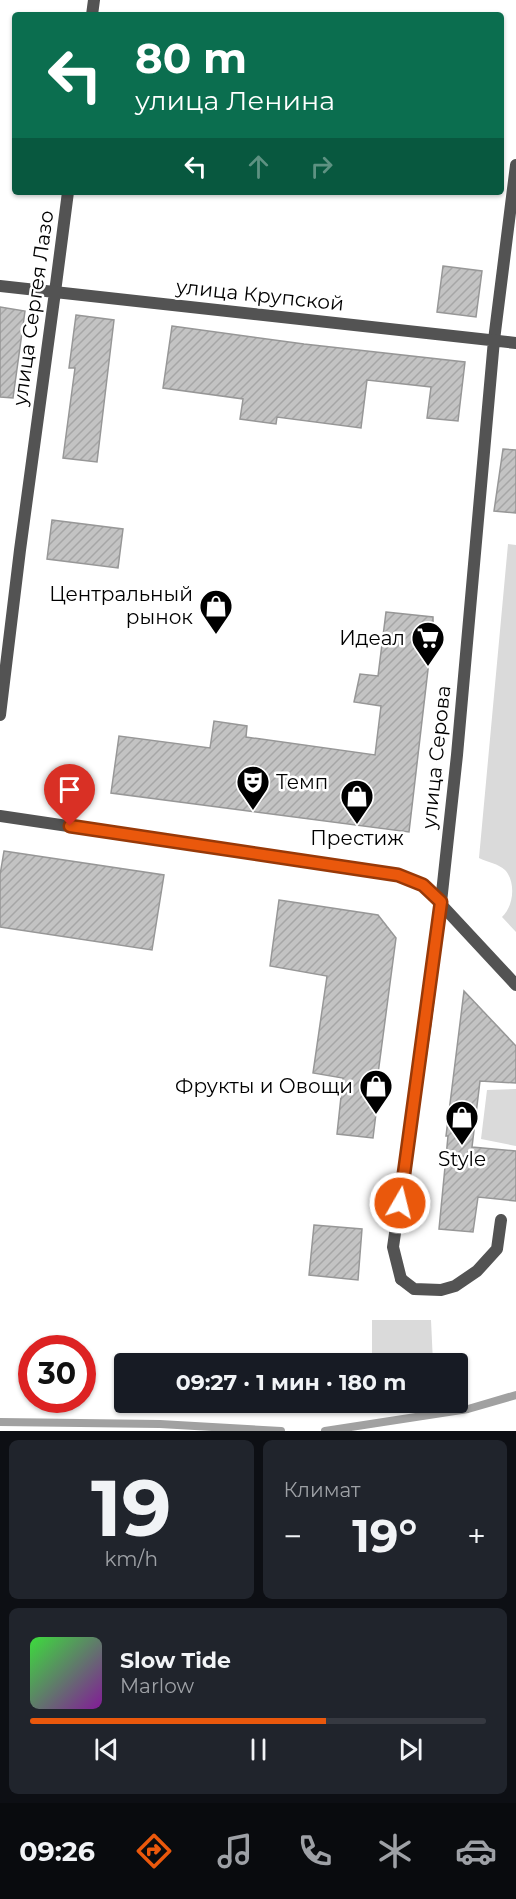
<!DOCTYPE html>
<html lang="ru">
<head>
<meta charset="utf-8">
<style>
  body { margin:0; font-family:Montserrat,sans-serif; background:#20242c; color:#f1f3f6; height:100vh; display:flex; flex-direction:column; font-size:22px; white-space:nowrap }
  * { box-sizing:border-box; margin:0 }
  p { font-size:20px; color:#9ea1a6 }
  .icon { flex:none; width:33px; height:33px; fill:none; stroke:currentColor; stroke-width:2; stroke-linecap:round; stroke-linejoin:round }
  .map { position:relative; height:1431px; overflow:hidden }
  .details { display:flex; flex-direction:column; gap:9px; padding:9px; background:#0d0f14; flex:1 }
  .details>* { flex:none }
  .banner { position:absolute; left:12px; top:12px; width:492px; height:183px; border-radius:6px; box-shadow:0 2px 4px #0004; background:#0b6e4f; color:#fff; overflow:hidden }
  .speed { position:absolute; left:18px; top:1335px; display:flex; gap:12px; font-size:30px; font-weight:700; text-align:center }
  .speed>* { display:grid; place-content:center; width:78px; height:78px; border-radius:50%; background:#171b24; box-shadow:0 2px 4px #0004; line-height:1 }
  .speed .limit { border:9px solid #d22; background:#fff; color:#111 }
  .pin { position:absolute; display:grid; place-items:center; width:51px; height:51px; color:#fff; margin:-62px -26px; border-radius:50% 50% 50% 0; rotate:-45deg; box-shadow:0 0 6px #0007 }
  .pin .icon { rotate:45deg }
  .me { position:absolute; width:66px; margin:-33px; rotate:8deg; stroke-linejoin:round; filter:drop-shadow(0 0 4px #0008) }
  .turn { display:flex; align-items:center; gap:21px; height:126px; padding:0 24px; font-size:27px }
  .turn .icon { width:78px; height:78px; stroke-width:2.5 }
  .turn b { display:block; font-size:42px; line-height:51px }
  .lanes { display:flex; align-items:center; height:57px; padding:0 24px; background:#0003; justify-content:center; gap:30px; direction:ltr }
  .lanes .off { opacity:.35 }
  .big { font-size:45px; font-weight:700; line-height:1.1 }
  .details .tile { flex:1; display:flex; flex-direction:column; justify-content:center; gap:9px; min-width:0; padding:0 21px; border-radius:9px; background:#20242c }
  .details .dial { align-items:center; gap:0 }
  .dial b { font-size:78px; line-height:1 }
  .song { display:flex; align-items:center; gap:18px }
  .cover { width:72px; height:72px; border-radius:9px; background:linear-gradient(135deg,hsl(120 70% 55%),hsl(290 70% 35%)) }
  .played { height:6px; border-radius:3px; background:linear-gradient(90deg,#ea580c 65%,#363941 65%) }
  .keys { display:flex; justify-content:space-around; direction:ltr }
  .heat { display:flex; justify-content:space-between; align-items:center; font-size:33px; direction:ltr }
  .details .tiles { flex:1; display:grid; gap:9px; grid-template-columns:1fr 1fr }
  .tile:last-child { grid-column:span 2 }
  .trip { position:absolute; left:114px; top:1353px; width:354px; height:60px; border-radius:6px; background:#171b24; box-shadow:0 2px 4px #0004; font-weight:700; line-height:60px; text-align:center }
  .tabs { display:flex; height:96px; justify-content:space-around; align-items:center; background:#090b0e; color:#9ea1a6 }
  .tabs .icon { width:42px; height:42px }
  .tabs .on { color:#ea580c }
  .tabs b { font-size:27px; color:#f1f3f6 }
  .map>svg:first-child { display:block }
  .green { fill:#dadada }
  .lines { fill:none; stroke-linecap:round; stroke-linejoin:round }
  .stream { stroke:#a1a1a1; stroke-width:8 }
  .building { fill:url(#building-hatch); stroke:#979797; stroke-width:1.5 }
  .service { stroke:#535353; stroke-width:12 }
  .minor { stroke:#535353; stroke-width:12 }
  .tertiary { stroke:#535353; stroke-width:12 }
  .route-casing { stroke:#983908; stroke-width:15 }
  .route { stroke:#ea580c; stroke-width:10 }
  .labels { text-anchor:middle; stroke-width:5; stroke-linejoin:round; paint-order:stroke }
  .street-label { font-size:20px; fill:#000; stroke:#fff }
  .poi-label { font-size:20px; fill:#000; stroke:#fff; text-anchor:end }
</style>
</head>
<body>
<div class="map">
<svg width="516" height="1431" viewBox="0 0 516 1431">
  <defs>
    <pattern id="building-hatch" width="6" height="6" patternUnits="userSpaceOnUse" patternTransform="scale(1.5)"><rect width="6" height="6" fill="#c3c3c3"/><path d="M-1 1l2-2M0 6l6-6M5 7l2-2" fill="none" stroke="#a6a6a6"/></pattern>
  </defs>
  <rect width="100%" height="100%" fill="#fff"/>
  <path class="green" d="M508 544 516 545V932L502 917C514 906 516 882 505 870 499 864 487 862 479 858Z
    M516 1089V1146L481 1139 487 1090Z
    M372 1320H431L433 1363H372Z"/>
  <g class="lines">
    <path class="stream" d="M0 1422 160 1424 281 1431
      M325 1431 468 1409 516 1395"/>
  </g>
  <path class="building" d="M443 266 482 271 476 317 437 312Z
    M0 307 25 311 13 398 0 397Z
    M76 315 114 320 97 462 63 458 75 368H69Z
    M172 326 304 344 465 362 458 421 427 418 431 387 367 380 361 428 277 417 276 424 240 419 243 399 163 388Z
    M503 449 516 450V513L494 511Z
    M52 520 123 529 118 568 47 559Z
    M386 612 433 617V627L409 832 111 793 119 736 210 748 214 721 247 726 246 737 375 755 381 706 354 702 360 674 378 676Z
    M4 851 164 875 152 950 0 927V875Z
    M279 900 378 915 396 938 376 1089H379L373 1138 337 1134 343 1078 313 1073 327 976 270 966Z
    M464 991 516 1046V1083L480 1081 472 1147 516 1151V1201L478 1197 473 1232 439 1229 448 1136H446Z
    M314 1225 362 1229 358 1280 309 1275Z"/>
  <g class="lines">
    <path class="service" d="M401 1279 414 1289 441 1290 455 1286 477 1271 497 1249 501 1220"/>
    <path class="minor" d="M92 15 94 0
      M55 292 68 192
      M494 340 516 165
      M401 1279 393 1247 425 1028 441 902"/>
    <path class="tertiary" d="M0 286 516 343
      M0 715 20 550 55 292
      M0 816 398 875 423 885 516 985
      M441 902 457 755 494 340"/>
  </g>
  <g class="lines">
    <defs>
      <path id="route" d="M70 826 398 875 423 885 441 902 400 1203"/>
    </defs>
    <use href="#route" class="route-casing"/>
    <use href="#route" class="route"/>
  </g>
  <defs>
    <symbol id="shop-pin" viewBox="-11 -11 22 30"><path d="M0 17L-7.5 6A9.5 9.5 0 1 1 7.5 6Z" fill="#000" stroke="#fff"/><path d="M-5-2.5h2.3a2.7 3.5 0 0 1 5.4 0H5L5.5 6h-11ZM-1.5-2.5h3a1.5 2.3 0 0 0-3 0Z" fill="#fff"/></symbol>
    <symbol id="supermarket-pin" viewBox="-11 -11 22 30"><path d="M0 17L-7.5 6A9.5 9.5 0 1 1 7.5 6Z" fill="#000" stroke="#fff"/><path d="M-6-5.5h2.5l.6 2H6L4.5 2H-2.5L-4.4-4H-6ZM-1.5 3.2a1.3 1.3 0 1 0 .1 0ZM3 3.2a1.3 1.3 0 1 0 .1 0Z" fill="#fff"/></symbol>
    <symbol id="theatre-pin" viewBox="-11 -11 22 30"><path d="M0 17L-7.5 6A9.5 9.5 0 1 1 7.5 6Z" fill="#000" stroke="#fff"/><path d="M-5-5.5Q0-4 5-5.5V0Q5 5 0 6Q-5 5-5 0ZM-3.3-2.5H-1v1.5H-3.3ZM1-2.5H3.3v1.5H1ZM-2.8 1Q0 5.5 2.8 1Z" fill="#fff"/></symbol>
  </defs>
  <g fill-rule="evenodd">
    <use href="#shop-pin" x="197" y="587" width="38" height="52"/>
    <use href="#supermarket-pin" x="409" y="619" width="38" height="52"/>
    <use href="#theatre-pin" x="234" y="763" width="38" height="52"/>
    <use href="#shop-pin" x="338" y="777" width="38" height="52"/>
    <use href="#shop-pin" x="357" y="1067" width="38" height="52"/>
    <use href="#shop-pin" x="443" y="1098" width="38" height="52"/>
  </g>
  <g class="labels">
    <g class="street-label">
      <text transform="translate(260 295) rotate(6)" y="7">улица Крупской</text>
      <text transform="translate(33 308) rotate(-82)" y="7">улица Сергея Лазо</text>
      <text transform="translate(436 757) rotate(-84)" y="7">улица Серова</text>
    </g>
    <g class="poi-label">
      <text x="193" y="601">Центральный<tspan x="193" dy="23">рынок</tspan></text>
      <text x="405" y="645">Идеал</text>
      <text x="276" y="789" text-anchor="start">Темп</text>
      <text x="357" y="845" text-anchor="middle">Престиж</text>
      <text x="353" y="1093">Фрукты и Овощи</text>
      <text x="462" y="1166" text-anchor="middle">Style</text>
    </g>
  </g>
</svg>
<div class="speed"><div class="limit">30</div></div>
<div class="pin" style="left:70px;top:826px;background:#d93025"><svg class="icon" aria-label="arrive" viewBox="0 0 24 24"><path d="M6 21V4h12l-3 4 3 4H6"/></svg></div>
<svg class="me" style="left:400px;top:1203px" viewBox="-20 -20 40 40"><circle r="17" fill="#ea580c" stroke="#fff" stroke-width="3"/><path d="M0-11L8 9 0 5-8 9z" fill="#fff"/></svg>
<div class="trip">09:27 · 1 мин · 180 m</div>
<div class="banner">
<div class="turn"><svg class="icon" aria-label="left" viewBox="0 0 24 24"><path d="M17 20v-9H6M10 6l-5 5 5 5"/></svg><div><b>80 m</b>улица Ленина</div></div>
<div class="lanes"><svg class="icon" aria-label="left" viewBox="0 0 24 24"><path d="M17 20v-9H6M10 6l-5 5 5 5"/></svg><svg class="icon off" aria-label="ahead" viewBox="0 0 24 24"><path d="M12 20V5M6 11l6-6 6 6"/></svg><svg class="icon off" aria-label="right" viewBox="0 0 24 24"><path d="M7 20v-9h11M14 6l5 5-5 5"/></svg></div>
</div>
</div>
<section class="details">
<div class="tiles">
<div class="tile dial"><b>19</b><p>km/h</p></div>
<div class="tile"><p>Климат</p>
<div class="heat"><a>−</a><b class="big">19°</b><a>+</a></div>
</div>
<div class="tile">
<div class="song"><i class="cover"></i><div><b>Slow Tide</b><p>Marlow</p></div></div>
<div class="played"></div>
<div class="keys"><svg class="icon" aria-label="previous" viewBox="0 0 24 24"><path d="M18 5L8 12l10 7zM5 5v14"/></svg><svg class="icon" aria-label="pause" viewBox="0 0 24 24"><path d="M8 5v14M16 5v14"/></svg><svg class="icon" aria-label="next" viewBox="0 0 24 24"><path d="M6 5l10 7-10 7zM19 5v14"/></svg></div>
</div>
</div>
</section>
<nav class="tabs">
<b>09:26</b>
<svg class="icon on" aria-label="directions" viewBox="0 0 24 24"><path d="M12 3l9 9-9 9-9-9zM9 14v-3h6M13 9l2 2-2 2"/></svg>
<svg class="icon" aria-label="music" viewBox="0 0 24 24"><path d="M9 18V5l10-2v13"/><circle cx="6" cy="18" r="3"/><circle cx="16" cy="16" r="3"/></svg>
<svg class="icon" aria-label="phone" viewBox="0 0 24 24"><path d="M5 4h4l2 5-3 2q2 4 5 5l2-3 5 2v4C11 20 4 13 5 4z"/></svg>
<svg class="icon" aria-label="climate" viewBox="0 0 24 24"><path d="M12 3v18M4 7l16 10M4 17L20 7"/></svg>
<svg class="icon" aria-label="car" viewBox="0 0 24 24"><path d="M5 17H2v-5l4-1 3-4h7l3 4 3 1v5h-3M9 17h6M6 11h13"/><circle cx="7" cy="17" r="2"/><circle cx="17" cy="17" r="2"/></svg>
</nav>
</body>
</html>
